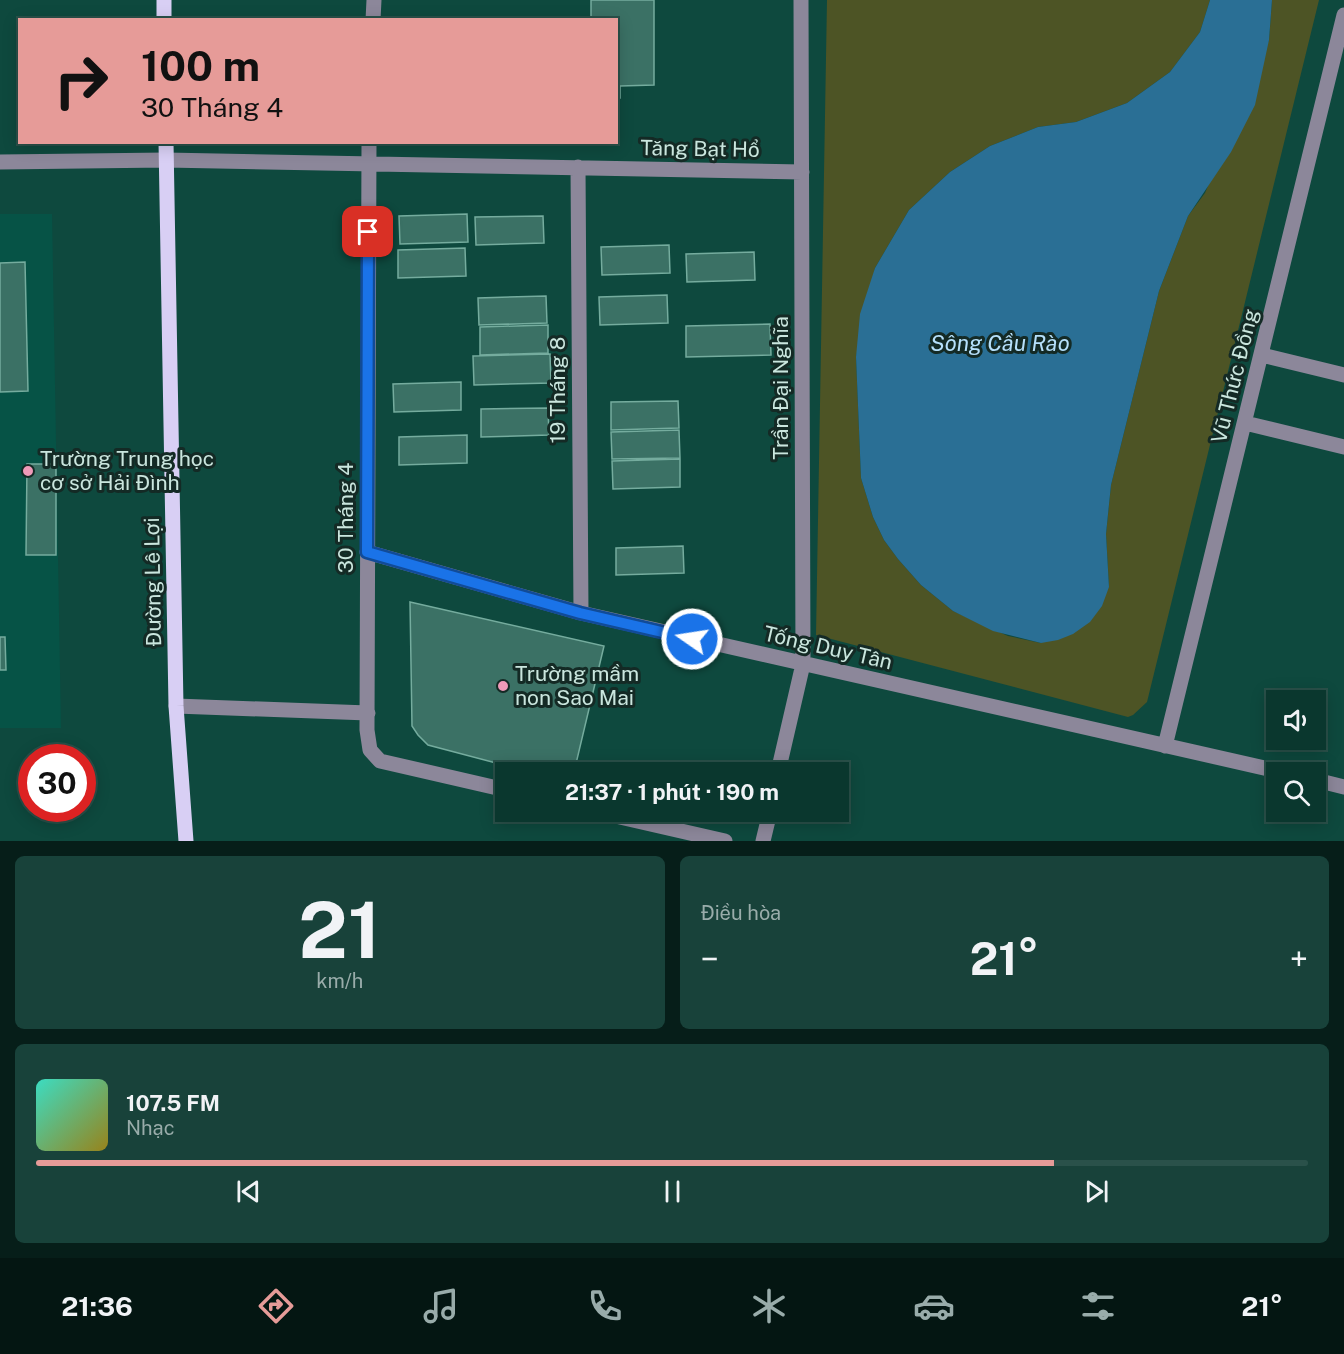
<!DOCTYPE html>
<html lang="vi">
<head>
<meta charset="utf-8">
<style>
  body { margin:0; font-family:"Public Sans",sans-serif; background:#18423a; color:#f1f3f6; height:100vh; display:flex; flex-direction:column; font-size:22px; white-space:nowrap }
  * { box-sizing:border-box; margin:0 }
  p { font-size:20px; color:#99acaa }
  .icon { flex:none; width:33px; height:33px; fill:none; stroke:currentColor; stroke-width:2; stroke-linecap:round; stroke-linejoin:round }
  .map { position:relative; height:841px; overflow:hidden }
  .sheet { display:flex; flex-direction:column; gap:15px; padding:15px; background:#061e19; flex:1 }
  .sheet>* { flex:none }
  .top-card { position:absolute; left:18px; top:18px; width:600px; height:126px; border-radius:0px; box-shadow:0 3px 15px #0003,0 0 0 2px #2a514a; background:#e69b98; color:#111; overflow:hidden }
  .controls { position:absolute; left:1266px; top:690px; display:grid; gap:12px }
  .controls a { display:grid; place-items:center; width:60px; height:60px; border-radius:0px; background:#0a372e; box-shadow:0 3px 15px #0003,0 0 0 2px #2a514a; font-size:30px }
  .speed { position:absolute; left:18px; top:744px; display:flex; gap:12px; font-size:30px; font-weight:700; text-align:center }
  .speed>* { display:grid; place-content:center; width:78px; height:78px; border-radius:50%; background:#0a372e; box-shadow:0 3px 15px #0003,0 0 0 2px #2a514a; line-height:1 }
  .speed .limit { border:9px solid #d22; background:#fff; color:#111 }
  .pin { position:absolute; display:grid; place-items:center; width:51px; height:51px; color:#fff; margin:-26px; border-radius:12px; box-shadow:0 3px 9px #0006 }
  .me { position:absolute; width:66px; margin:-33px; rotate:283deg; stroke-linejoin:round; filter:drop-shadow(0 0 4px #0008) }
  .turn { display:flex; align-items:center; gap:21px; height:126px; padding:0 24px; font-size:27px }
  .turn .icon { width:78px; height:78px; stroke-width:2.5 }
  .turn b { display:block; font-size:42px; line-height:51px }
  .big { font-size:45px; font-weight:700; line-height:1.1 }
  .sheet .tile { flex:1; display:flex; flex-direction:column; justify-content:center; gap:9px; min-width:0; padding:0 21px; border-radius:9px; background:#18423a }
  .sheet .dial { align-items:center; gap:0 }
  .dial b { font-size:78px; line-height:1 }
  .song { display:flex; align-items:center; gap:18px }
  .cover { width:72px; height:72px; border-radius:9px; background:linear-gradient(135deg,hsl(170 70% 55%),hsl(50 70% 35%)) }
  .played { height:6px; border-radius:3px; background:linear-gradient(90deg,#e69b98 80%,#2a514a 80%) }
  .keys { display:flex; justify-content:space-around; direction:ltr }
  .heat { display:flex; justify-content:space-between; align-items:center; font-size:33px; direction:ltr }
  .sheet .tiles { flex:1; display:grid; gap:15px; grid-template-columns:1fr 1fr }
  .tile:last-child { grid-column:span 2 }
  .trip { position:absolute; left:495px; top:762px; width:354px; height:60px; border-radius:0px; background:#0a372e; box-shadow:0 3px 15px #0003,0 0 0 2px #2a514a; font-weight:700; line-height:60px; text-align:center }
  .tabs { display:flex; height:96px; justify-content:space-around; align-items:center; background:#041612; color:#99acaa }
  .tabs .icon { width:42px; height:42px }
  .tabs .selected { color:#e69b98 }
  .tabs b { font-size:27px; color:#f1f3f6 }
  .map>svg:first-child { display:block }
  .built { fill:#065346 }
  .green { fill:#4d5425 }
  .water { fill:#2a6f95 }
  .building { fill:#3b7165; stroke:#75ac9e; stroke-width:1.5 }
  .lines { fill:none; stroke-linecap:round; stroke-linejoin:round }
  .minor { stroke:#8c879a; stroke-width:15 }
  .major { stroke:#d8cff4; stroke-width:15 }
  .route-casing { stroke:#114b97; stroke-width:15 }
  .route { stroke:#1a73e8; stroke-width:10 }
  .poi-dot { fill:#ef9ab8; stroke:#142a25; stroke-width:2 }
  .labels { text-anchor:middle; stroke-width:6; stroke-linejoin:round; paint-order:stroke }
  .street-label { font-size:21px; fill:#cae6de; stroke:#142a25 }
  .poi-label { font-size:21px; fill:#cae6de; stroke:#142a25; text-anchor:start }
  .water-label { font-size:22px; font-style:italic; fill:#b6e0fb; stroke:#142a25 }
</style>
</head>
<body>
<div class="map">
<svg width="1344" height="841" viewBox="0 0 1344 841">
  <rect width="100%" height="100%" fill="#0e493e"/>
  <path class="built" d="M0 214H52L61 728H0Z"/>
  <path class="green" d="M827 0H1210L1200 32 1170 72 1127 103 1076 122 1038 127 990 146 950 172 909 210 875 268 856 357 861 478 873 517 884 540 898 559 921 585 953 611 1008 636 1041 643 1109 587 1106 534 1111 485 1159 291 1188 216 1205 193 1269 40 1272 0H1319L1147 702 1133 715 1128 717 816 635Z"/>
  <path class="water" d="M1210 0H1272L1269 40 1255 105 1231 152 1188 216 1159 291 1111 485 1106 534 1109 587 1102 606 1090 622 1073 634 1058 640 1041 643 993 631 953 611 921 585 898 559 884 540 873 517 861 478 856 357 860 314 875 268 909 210 950 172 990 146 1038 127 1076 122 1127 103 1170 72 1200 32Z"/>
  <path class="building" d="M591 0H654V85L620 86V98H616V20H591Z
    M467 214 468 242 400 244 399 216Z
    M543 216 544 243 476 245 475 217Z
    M669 245 670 273 602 275 601 247Z
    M465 248 466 276 398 278V250Z
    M754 252 755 280 687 282 686 254Z
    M25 262 28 391 0 392V263Z
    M667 295 668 323 600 325 599 297Z
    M546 296 547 323 479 325 478 298Z
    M770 324 771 355 686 357V326Z
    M548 325V353L480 355V327Z
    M550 354 551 383 474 385 473 356Z
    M461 382V410L394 412 393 384Z
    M678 401 679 428 611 430V402Z
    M548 408 549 435 481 437V409Z
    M679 430 680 458 612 459 611 432Z
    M467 435V463L399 465V437Z
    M680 459V487L613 489 612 461Z
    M27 464H56V555H26Z
    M683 546 684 573 616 575V548Z
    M410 602 604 646 574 772H530L428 745 418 735 412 726Z
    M0 637H5L6 670H0Z"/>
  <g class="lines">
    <path class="minor" d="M373 20 374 0
      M369 142 367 730 370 750 380 761 506 790
      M0 162 166 160 802 172
      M578 167 581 613
      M1262 355 1344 375
      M1245 423 1344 447
      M367 552 581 613 1282 772
      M176 706 368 713
      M1165 746 1344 15
      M778 772 803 664 801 0
      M1316 780 1344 787
      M598 812 725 841
      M763 841 770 812"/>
    <path class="major" d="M164 0V20
      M166 142 176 706 186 841"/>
  </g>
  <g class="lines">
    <defs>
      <path id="route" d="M368 232 367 552 580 613 692 639"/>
    </defs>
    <use href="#route" class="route-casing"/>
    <use href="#route" class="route"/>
  </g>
  <g class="poi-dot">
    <circle cx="28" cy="471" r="6"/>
    <circle cx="503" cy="686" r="6"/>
  </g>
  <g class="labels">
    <g class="street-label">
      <text transform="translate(700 149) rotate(1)" y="7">Tăng Bạt Hổ</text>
      <text transform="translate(1235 376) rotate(-76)" y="7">Vũ Thức Đồng</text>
      <text transform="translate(781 388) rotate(-90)" y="7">Trần Đại Nghĩa</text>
      <text transform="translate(558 390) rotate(-90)" y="7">19 Tháng 8</text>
      <text transform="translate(346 518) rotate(-90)" y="7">30 Tháng 4</text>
      <text transform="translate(153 582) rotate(-91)" y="7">Đường Lê Lợi</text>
      <text transform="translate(828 648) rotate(13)" y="7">Tống Duy Tân</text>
    </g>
    <g class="poi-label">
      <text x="40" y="466">Trường Trung học<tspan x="40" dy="24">cơ sở Hải Đình</tspan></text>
      <text x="515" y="681">Trường mầm<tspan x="515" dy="24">non Sao Mai</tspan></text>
    </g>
    <g class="water-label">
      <text x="1000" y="351">Sông Cầu Rào</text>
    </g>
  </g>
</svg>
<div class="controls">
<a><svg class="icon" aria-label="sound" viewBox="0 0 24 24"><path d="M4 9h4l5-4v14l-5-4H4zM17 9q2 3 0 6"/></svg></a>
<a><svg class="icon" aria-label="search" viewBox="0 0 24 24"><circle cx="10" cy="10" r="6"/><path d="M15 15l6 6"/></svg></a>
</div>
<div class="speed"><div class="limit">30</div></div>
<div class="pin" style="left:368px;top:232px;background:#d93025"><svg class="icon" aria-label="arrive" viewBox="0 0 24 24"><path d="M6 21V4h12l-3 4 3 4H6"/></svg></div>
<svg class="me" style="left:692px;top:639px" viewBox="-20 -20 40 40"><circle r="17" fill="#1a73e8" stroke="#fff" stroke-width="3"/><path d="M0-11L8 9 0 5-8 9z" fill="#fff"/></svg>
<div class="trip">21:37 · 1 phút · 190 m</div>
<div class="top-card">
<div class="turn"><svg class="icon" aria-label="right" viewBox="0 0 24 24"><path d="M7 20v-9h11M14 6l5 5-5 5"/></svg><div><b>100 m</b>30 Tháng 4</div></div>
</div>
</div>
<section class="sheet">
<div class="tiles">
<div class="tile dial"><b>21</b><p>km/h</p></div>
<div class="tile"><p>Điều hòa</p>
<div class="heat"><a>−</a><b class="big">21°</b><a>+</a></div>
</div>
<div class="tile">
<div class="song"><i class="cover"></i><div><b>107.5 FM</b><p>Nhạc</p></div></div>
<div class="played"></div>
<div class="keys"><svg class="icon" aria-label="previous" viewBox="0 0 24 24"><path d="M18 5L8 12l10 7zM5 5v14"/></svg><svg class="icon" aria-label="pause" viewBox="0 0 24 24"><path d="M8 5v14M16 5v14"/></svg><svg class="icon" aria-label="next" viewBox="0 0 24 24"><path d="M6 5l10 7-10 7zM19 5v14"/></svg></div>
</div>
</div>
</section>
<nav class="tabs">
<b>21:36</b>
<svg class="icon selected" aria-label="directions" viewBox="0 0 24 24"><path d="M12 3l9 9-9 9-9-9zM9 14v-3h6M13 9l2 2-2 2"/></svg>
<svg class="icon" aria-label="music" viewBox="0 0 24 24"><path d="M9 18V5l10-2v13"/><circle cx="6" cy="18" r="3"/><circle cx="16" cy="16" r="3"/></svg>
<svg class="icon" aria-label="phone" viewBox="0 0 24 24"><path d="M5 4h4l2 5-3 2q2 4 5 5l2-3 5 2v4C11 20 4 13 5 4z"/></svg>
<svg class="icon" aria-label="climate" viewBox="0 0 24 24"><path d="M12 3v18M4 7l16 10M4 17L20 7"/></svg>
<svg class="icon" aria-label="car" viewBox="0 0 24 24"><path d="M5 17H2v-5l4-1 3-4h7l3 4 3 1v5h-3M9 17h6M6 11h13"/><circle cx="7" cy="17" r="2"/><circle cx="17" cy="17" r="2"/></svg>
<svg class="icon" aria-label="filters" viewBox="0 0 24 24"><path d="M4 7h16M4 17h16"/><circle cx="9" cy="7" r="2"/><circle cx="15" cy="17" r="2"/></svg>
<b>21°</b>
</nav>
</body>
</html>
